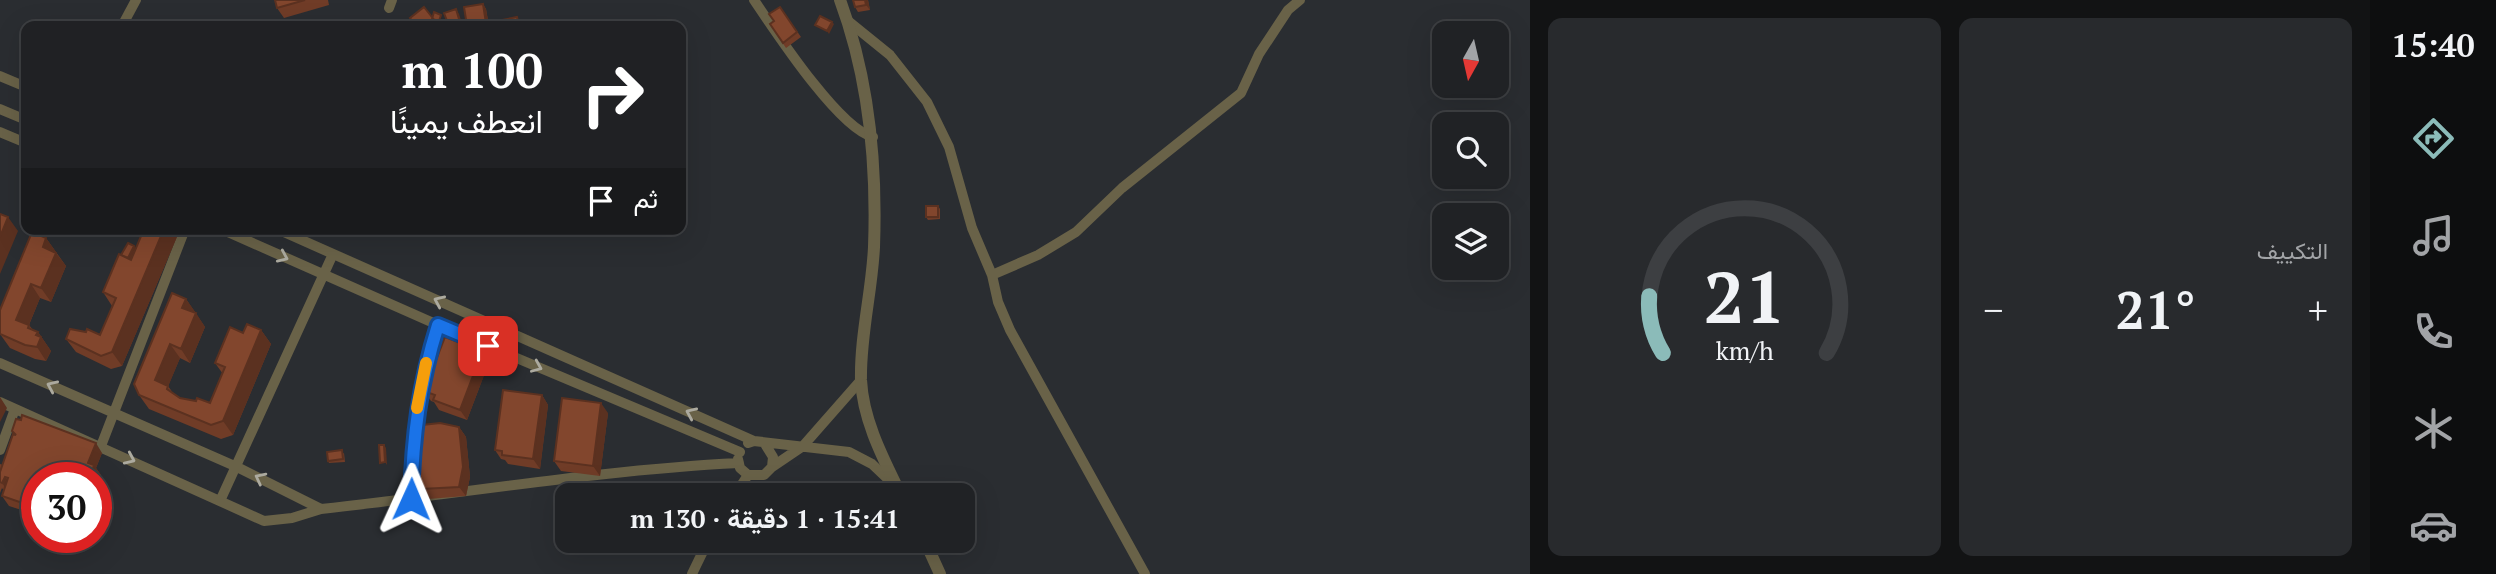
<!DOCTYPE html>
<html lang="ar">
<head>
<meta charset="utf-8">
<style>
  body { margin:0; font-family:"PT Serif",Vazirmatn,serif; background:#282a2d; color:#f1f3f6; direction:rtl; height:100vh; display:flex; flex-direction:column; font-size:26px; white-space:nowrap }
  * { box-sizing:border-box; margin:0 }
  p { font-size:23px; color:#a2a4a7 }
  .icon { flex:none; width:38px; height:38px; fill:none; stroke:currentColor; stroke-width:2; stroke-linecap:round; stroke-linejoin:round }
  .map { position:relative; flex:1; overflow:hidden; direction:ltr }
  .side { display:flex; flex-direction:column; gap:18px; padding:18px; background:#121314; width:840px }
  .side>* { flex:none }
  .hud { position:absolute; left:21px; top:21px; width:665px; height:214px; border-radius:14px; box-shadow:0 7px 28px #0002,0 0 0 2px #3d3f42; direction:rtl; background:#202124; color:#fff; overflow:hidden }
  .needle { width:46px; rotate:188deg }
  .tools { position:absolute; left:1432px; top:21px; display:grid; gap:14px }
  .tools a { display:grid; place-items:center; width:77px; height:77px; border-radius:14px; background:#202225; box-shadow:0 7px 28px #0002,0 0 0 2px #3d3f42; font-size:35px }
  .speed { position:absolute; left:21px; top:462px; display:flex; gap:14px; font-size:35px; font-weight:700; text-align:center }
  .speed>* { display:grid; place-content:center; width:91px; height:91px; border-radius:50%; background:#202225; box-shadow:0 7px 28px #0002,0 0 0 2px #3d3f42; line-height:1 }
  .speed .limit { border:10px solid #d22; background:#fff; color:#111 }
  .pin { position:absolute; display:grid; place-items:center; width:60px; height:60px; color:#fff; margin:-30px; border-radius:14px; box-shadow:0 4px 10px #0006 }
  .me { position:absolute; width:77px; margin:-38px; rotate:1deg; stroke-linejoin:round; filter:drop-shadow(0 0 5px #0008) }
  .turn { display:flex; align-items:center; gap:24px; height:147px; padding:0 28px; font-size:32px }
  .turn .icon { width:91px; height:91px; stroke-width:2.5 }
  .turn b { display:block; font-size:49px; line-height:60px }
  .then { display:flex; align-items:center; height:66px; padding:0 28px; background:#0003; gap:14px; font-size:26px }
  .big { font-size:52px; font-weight:700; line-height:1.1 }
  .side .widget { flex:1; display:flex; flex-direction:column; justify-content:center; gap:10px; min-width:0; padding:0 24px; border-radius:14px; background:#282a2d }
  .side .dial { align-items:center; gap:0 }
  .dial svg { height:182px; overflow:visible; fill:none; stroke:#3d3f42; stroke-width:7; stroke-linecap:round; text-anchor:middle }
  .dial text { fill:#f1f3f6; stroke:none }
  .heat { display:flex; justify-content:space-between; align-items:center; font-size:38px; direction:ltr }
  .side .tiles { flex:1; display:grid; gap:18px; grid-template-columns:repeat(2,1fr) }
  .trip { position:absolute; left:555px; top:483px; width:420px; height:70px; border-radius:14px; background:#202225; box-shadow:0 7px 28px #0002,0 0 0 2px #3d3f42; font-weight:700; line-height:70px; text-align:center; direction:rtl }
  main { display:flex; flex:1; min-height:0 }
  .tabs { display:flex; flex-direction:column; width:126px; justify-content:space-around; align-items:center; background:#0d0e0f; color:#a2a4a7 }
  .tabs .icon { width:49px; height:49px }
  .tabs .active { color:#8bbbb9 }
  .tabs b { font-size:32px; color:#f1f3f6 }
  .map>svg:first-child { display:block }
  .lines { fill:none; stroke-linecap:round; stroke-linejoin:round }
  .minor { stroke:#696248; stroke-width:10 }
  .tertiary { stroke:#696248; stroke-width:12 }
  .wall { fill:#703c27 }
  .shaded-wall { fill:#5b3120 }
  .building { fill:#82462d; stroke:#5b3120; stroke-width:2 }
  .oneway { stroke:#acaa9f }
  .route-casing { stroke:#114b97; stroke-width:18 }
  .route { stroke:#1a73e8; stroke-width:12 }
  .slow { stroke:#f59e0b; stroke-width:12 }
</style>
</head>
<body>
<main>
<nav class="tabs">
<b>15:40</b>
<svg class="icon active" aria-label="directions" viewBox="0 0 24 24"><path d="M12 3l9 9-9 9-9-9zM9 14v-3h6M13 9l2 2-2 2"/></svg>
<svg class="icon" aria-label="music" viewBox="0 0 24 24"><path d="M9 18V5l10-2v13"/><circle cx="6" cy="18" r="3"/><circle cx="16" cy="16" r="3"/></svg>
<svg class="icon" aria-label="phone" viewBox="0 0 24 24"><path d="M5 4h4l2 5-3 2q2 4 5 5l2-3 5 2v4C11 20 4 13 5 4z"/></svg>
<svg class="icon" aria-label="climate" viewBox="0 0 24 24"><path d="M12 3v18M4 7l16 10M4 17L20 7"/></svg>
<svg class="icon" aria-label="car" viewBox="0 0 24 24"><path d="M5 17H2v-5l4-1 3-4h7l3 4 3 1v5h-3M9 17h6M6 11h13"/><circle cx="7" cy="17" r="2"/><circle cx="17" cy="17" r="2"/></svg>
</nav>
<section class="side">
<div class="tiles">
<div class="widget"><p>التكييف</p>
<div class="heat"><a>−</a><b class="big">21°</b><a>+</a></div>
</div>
<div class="widget dial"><svg viewBox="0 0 100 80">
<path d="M14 69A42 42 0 1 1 86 69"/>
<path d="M14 69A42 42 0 0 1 8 44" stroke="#8bbbb9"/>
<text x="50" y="56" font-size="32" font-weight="700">21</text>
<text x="50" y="72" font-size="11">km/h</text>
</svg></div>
</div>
</section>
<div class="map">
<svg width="1530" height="574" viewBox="0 0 1530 574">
  <rect width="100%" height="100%" fill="#2a2d31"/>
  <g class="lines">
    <path class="minor" d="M754 0C775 31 839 129 873 137
      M389 8 392 0
      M848 21 890 55 927 102 949 147 972 228 992 275 998 302 1010 330 1145 574
      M122 26 136 0
      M0 76 26 87
      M0 109 26 120
      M0 132 26 143
      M221 229 438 325 740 452
      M277 229 754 441
      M992 275 1038 255 1076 232 1122 188 1241 93 1259 54 1288 10 1300 0
      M0 363 237 467 321 509
      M0 402 264 521 292 518 321 509C460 494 598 470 739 463
      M748 443 754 441 849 452 872 464 894 485
      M101 446 185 229
      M0 450 15 409
      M738 459 740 468 748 475H764L772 467 773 457 765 444
      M772 467 803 446 861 380
      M735 495 748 475
      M411 499C412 436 419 386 438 325
      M220 501 333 254
      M692 574 708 541"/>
    <path class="tertiary" d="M840 0C869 78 877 164 874 247 872 291 860 336 861 380 863 421 884 460 901 495
      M925 541 940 574"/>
  </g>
  <path class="wall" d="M275 0H328L329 5 284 18 277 8Z
    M868 0 870 10 858 12 855 7Z
    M483 4 486 9 489 26H468Z
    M780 7 801 37 786 48 770 24 774 21Z
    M938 206 940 209V219L928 220 926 217Z
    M179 232 122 366 111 369 76 352 66 339 100 335 112 306 103 292 134 246 136 249Z
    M46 238 66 266 51 302 40 298 29 325 33 330 38 332 51 351 46 361 35 359 10 348 0 334Z
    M186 299 205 327 190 363 180 358 168 386 173 393 180 398 210 403 223 374 215 363 243 333 261 330 271 344 233 435 221 439 149 409 139 395Z
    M487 353 494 363 490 372 486 370 467 420 439 410 434 402 431 401 424 391Z
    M542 395 548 405 540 469 508 464 505 460 501 459 495 450Z
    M608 413 600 476 561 471 554 461Z
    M459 427 466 437 470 477 466 496 428 499 421 489Z
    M12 431 102 453 96 468 101 475 100 477 106 484 98 507 96 506V478H37V515L9 506 2 496 4 491 2 488 0 493V464L3 465 14 434Z
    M344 453 345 462 329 463 328 461Z"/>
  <path class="shaded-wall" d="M865 0H868L870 10 866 5Z
    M483 4 486 9 489 26 486 23Z
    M456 9 459 14 463 26H461Z
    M832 22 834 24 829 34 827 31Z
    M8 217 18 231 0 274V237Z
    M164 229H177L179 232 122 366 112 352Z
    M46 238 56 252 43 247Z
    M134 246 138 251 125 274 121 269Z
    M56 253 66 266 51 302 41 288Z
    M31 284 40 298 25 334 16 320Z
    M186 299 196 313 182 308Z
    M196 313 205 327 190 363 181 349Z
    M261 330 271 344 233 435 223 421Z
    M38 332 51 351 46 361 37 347 36 335Z
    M170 344 180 358 165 394 155 380Z
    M487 353 494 363 490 372 484 362Z
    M479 360 486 370 467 420 460 410Z
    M542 395 548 405 540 469 533 459Z
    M0 397 7 408 0 422Z
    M601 403 608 413 600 476 593 466Z
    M459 427 466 437 470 477 466 496 459 487Z
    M96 443 102 453 96 468 101 475 100 477 106 484 98 507 96 504V482L88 463Z
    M384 445 386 448 387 465 385 462Z
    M3 465 8 472 6 478 11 487 9 493 2 483Z"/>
  <path class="building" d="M275 0H305L277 8Z
    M853 0H865L866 5 855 7Z
    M483 4 486 23 467 26 464 7Z
    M424 7 439 26H416L410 18Z
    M780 7 797 32 783 43 770 24 774 21 769 14Z
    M456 9 461 26H449L444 13Z
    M434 12 441 15 439 21 432 19Z
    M820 16 832 22 827 31 815 25Z
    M517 17 519 26H504L502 20Z
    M926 206H938V217H926Z
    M0 214 8 217 0 237Z
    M144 229H164L112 352 101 356 66 339 70 329 86 332 87 329 100 335 116 298 103 292 119 254 131 260Z
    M32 232 46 238 43 247 56 253 41 288 31 284 16 320 29 325 28 328 38 332 36 335 41 337 37 347 25 345 0 334V310Z
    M128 243 134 246 128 258 121 255Z
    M172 293 186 299 182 308 196 313 181 349 170 344 155 380 168 386 167 389 180 398 196 401 197 398 210 403 225 367 215 363 230 327 243 333 247 324 261 330 223 421 211 425 139 395 134 384Z
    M445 337 487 353 484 362 479 360 460 410 433 400 435 395 424 391Z
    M503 390 542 395 533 459 502 455V451L495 450Z
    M562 398 601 403 593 466 554 461Z
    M22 415 96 443 88 463 94 465 92 472 99 474 96 482V478H37V508L2 496 8 478 5 477 2 483 0 482V472L13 434 16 435 12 431 16 419 21 420Z
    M440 423 459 427 463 467 459 487 421 489 417 448 422 425Z
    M379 445H384L385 462 380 463Z
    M342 450 343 459 328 461 327 452Z"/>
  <defs><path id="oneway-chevron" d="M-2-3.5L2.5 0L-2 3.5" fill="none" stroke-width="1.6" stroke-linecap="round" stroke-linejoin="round" transform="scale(1.75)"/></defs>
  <g class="oneway">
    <use href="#oneway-chevron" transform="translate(283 257) rotate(24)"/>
    <use href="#oneway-chevron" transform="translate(439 301) rotate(-156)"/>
    <use href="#oneway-chevron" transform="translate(537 367) rotate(23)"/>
    <use href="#oneway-chevron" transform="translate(52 386) rotate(-156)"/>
    <use href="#oneway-chevron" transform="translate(691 413) rotate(-156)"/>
    <use href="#oneway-chevron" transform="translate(130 459) rotate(24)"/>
    <use href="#oneway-chevron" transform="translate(260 478) rotate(-153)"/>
  </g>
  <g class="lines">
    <defs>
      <path id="route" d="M411 499C413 436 419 386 438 325L488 346"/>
    </defs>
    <use href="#route" class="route-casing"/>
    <use href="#route" class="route"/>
    <path class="slow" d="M417 408 426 363"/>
  </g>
</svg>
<div class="tools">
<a><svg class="needle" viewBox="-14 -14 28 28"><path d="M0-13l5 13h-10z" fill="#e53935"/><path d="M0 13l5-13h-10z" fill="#a2a4a7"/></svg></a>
<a><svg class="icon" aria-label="search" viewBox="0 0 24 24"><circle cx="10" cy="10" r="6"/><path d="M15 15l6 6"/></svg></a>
<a><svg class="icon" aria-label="layers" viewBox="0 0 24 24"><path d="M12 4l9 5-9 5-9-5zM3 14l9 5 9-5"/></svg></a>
</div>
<div class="speed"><div class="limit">30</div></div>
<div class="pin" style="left:488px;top:346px;background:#d93025"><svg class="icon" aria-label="arrive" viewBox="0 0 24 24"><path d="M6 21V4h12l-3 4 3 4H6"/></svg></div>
<svg class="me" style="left:411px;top:499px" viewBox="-20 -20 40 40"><path d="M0-17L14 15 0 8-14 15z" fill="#1a73e8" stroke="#fff" stroke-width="4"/></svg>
<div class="trip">15:41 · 1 دقيقة · 130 m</div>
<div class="hud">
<div class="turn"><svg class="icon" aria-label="right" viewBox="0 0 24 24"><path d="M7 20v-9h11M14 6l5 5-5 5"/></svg><div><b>100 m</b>انعطف يمينًا</div></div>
<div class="then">ثم<svg class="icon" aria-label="arrive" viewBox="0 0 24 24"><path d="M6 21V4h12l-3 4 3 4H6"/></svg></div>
</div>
</div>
</main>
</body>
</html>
